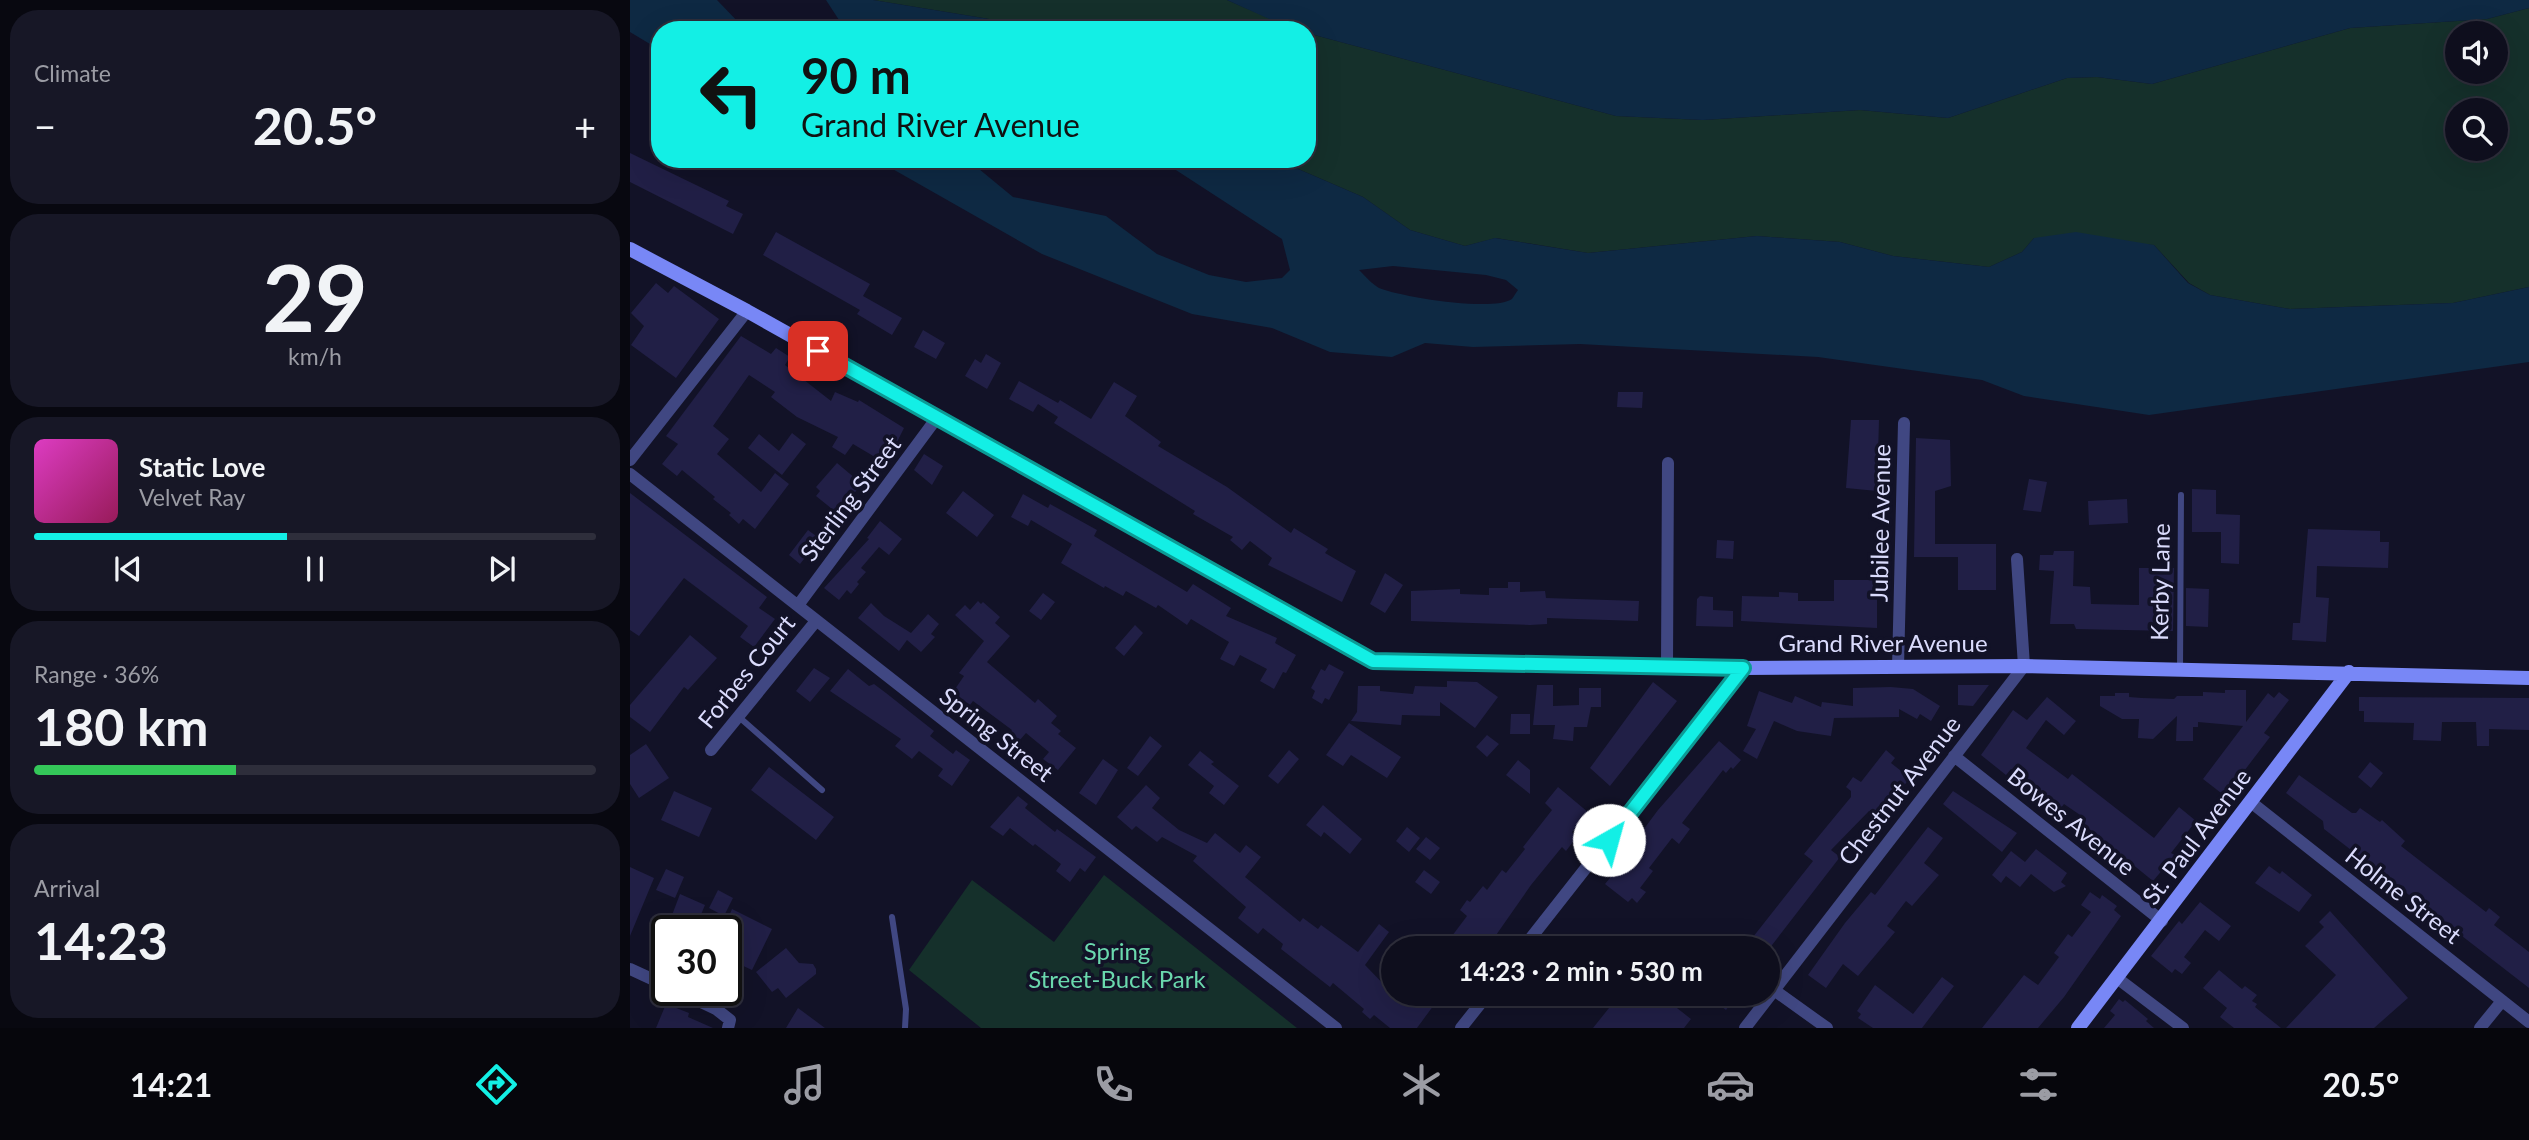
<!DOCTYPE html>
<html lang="en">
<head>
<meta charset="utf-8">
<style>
  body { margin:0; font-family:Lato,sans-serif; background:#171726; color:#f1f3f6; height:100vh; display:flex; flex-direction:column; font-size:26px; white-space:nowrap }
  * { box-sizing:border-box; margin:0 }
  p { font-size:23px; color:#9b9ca4 }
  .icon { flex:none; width:38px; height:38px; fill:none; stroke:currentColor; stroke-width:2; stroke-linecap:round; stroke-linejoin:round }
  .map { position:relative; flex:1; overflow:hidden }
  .sheet { display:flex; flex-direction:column; gap:10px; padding:10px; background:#080810; width:630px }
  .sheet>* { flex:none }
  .top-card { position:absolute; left:21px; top:21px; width:665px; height:147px; border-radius:28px; box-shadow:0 7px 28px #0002,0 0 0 2px #2e2e3b; background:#13efe5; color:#111; overflow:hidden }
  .buttons { position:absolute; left:1815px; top:21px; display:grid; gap:14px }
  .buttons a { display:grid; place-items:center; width:63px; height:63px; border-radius:50%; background:#0e0e1d; box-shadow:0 7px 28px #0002,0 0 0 2px #2e2e3b; font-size:35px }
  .speed { position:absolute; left:21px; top:915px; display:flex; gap:14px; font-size:35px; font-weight:700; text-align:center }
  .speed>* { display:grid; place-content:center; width:91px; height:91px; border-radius:50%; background:#0e0e1d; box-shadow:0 7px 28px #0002,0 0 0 2px #2e2e3b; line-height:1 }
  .speed .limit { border:4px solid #111; border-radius:10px; background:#fff; color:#111 }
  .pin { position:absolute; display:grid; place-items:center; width:60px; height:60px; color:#fff; margin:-30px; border-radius:14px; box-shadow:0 4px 10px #0006 }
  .me { position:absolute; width:77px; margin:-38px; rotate:38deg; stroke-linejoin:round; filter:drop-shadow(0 0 5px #0008) }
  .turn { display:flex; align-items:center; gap:24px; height:147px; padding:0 35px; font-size:32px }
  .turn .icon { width:91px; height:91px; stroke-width:2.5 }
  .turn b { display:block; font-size:49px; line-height:60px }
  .big { font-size:52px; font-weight:700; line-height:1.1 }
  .sheet .widget { flex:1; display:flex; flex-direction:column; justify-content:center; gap:10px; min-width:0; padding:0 24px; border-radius:28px; background:#171726 }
  .sheet .dial { align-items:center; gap:0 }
  .dial b { font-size:91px; line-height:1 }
  .song { display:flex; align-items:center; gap:21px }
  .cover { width:84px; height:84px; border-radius:10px; background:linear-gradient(135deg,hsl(310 70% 55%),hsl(330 70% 35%)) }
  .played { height:7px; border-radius:4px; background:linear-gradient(90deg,#13efe5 45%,#2e2e3b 45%) }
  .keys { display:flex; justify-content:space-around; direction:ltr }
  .heat { display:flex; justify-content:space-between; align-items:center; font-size:38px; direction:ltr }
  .charge { height:10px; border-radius:5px; background:linear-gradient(90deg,#34c759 36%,#2e2e3b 0) }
  .trip { position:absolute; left:751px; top:936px; width:399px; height:70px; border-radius:35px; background:#0e0e1d; box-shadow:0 7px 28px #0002,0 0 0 2px #2e2e3b; font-weight:700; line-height:70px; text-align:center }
  .menu { display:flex; height:112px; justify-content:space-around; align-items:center; background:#06060c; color:#9b9ca4 }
  .menu .icon { width:49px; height:49px }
  .menu .active { color:#13efe5 }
  .menu b { font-size:32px; color:#f1f3f6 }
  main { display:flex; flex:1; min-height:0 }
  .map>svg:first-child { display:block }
  .green { fill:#15302b; fill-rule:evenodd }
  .water { fill:#0e2943; fill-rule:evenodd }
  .building { fill:#211f46 }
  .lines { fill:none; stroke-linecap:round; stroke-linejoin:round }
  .lane { stroke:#404782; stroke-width:6 }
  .street { stroke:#404782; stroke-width:12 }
  .secondary { stroke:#7887f6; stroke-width:14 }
  .route-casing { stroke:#0c9b95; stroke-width:18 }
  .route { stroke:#13efe5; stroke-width:12 }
  .labels { text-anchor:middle; stroke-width:7; stroke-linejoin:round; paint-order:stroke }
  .street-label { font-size:24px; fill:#dadbfc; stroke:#121227 }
  .park-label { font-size:24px; fill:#6ad8ad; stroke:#121227 }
</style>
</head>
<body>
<main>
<section class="sheet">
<div class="widget"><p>Climate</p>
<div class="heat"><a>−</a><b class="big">20.5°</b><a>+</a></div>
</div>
<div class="widget dial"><b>29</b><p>km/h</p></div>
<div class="widget">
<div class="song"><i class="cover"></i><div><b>Static Love</b><p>Velvet Ray</p></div></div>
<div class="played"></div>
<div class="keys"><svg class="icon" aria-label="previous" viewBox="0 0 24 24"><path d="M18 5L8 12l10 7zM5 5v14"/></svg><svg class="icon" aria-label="pause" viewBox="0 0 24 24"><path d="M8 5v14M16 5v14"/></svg><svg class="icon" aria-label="next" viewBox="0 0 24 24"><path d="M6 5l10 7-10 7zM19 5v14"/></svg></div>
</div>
<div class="widget"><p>Range · 36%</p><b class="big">180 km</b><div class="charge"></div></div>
<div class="widget"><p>Arrival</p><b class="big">14:23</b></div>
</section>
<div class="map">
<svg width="1899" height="1028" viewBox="0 0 1899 1028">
  <rect width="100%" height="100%" fill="#121227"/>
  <path class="green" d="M243 0H597L666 30H426Z
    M1899 8V287L1823 303 1660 309 1580 295 1559 283 1524 245 1404 238 1392 252 1359 267 1263 256 1210 242 1127 236 958 253 866 238 835 246 780 230 733 197 645 159H677V33L986 116 1073 120 1230 110 1318 118 1437 78 1467 77 1522 84 1720 28 1857 19ZM1827 33H1866V72H1827ZM1827 110H1866V149H1827Z
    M474 875 667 1028H351L279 970 342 880 424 942Z"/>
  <path class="water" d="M0 0H87L111 25 121 30H30V50L0 32Z
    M196 0H243L426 30H235L209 20Z
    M597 0H1899V8L1857 19 1720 28 1522 84 1467 77 1437 78 1318 118 1230 110 1073 120 986 116 677 33V30L659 28Z
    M245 159H348L349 169 383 197 476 216 527 254 579 275 616 282 652 278 660 270 652 239 529 159H645L733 197 780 230 835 246 865 238 958 253 1127 236 1210 242 1263 256 1359 267 1392 252 1404 238 1446 232 1524 245 1558 283 1580 295 1660 309 1823 303 1899 287V362L1519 415 1394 396 1352 380 1188 357 950 344 843 347 795 343 762 357 700 352 642 328 562 314 412 254ZM763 266 856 275 876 280 888 290C887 291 883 298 882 299 863 312 771 297 749 288 742 284 735 276 729 270Z"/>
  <path class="building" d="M0 153 99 201 96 206 113 214 103 234 0 182Z
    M146 232 240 284 233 296 272 318 262 335 227 314 230 310 133 255Z
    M26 283 38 293 44 286 89 319 46 378 1 345 14 326 1 313Z
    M293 330 315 343 306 359 284 347Z
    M111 336 141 354 146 348 160 357 155 365 201 401 205 392 228 402 229 400 274 428 267 442 262 439 250 460 223 444 215 455 202 447 208 437 167 417 141 397 145 392 119 375 83 426 99 439 87 454 131 492 145 473 159 484 125 529 113 519 109 524 99 515 101 513 83 499 85 497 52 470 47 476 32 464 48 444 36 436Z
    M356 354 371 363 357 389 335 376 345 359 351 363Z
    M389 381 428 403 430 400 461 419 484 382 507 396 495 416 531 442 528 446 597 487 661 533 664 528 698 549 695 553 726 571 712 602 638 565 642 558 620 541 612 550 600 540 603 537 563 514 565 511 424 423 428 417 408 404 403 412 379 399Z
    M988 392H1013L1012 408 987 407Z
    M1221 420H1249L1247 491 1216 488Z
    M162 433 176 444 152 475 118 448 129 434 149 451Z
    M1286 438 1320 440 1321 486 1305 491V544H1366V590H1328V557H1284Z
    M294 454 313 466 302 485 284 470Z
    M207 463 232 484 207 513 186 496 190 491 186 487Z
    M1399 479 1417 482 1411 512 1393 510Z
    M1562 489 1586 490V514L1610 515 1609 564 1591 563V532H1562Z
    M333 491 364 515 347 537 316 513Z
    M0 493 137 597 129 608 145 619 124 647 110 637 118 626 54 578 9 636 0 630Z
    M393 494 418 508 420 504 467 530 464 536 557 592 563 584 601 608 596 616 647 638 645 643 666 655 656 673 653 672 644 689 630 681 637 669 610 655 604 666 590 659 599 642 561 619 557 625 528 605 526 608 496 591 493 596 475 586 474 588 431 563 442 544 401 520 398 526 381 517Z
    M1497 499 1498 523 1459 525 1458 501Z
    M250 521 272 539 259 555 249 547 231 568 236 572 227 582 229 584 221 594 217 590 209 600 194 588 239 539 237 538Z
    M1678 529 1750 531V542H1759L1758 568 1687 566 1686 597 1699 598 1696 642 1662 640 1663 623H1670Z
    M178 530 190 539 170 564 159 555Z
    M1087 540 1104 541 1103 559 1086 558Z
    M1424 551H1444L1443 586 1460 587 1461 604 1509 605V568H1544L1543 631 1446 629 1444 624H1420L1424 571 1409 570 1410 555H1423Z
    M755 573 773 585 755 613 740 604Z
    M1204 580H1247V628L1111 621 1112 596 1149 597V592L1168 593V601H1204Z
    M878 582H890V592L915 591 916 598 1009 601 1008 621 917 618V624L900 625 781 621V591L830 589V594L859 595V588H878Z
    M1556 588 1579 589 1578 627 1556 626Z
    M413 593 425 602 411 620 399 611Z
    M1070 596 1083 597V610L1103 611V627L1066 626 1067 599Z
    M348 601 351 604 353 602 370 617 365 623 380 636 357 662 405 703 408 699 427 716 421 723 431 731 428 734 446 748 428 770 413 759 419 752 396 733 389 741 380 733 382 730 343 701 340 705 323 692 334 676 329 673 354 641 325 615 335 605 340 610Z
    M241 603 254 616 281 633 298 614 309 624 301 634 305 637 291 652 277 640 269 651 228 618Z
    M505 625 513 633 494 656 485 648Z
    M60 635 87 658 58 690 54 687 20 732 0 717V705Z
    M699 664 714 672 699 700 695 698 692 704 682 698 685 691 681 688 691 669 695 671Z
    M184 668 200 678 180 702 166 691Z
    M218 669 239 686 244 684 256 693 304 731 300 736 323 754 326 750 340 760 322 786 308 776 313 769 289 751 282 759 265 746 271 739 200 691Z
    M817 681 847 682 868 697 845 728 810 702V716L772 715 771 725 721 721 727 712 728 686H750V691L783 694 785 686 817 687Z
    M1023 682 1047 701 980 786 960 768Z
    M907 685H923V706L949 705V688H971V707H961L957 727H944L943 741 923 739 925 725H903Z
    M1328 685H1359L1343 706 1328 705Z
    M1261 687 1283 689 1310 706 1301 721 1290 714 1287 719 1269 709V717L1204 718 1201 736 1167 731 1144 721 1127 759 1113 751 1126 729 1117 726 1129 691 1162 703 1165 696 1191 707 1192 702 1223 706V688Z
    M1595 690H1616V722L1638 693 1644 698 1649 692 1659 700 1634 733 1640 737 1595 796 1573 779 1613 726 1568 722V727H1563V741H1546L1547 716 1523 739 1508 738 1509 719H1492L1470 706V696H1485V693H1499V697L1512 698 1544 699 1547 696H1573V692L1595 693Z
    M1417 697 1446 721 1434 735 1416 720 1396 748 1438 779 1442 774 1524 838 1549 807 1566 821 1541 853 1545 855 1523 881 1453 824 1456 819 1434 804 1431 808 1426 806 1381 769 1376 775 1351 755 1383 710 1397 720Z
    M1729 697 1899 698V730L1859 729V746H1847L1846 722H1812L1811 741 1783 740 1784 723 1734 722V711H1729Z
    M881 714H900V734H880Z
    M719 723 771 757 757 778 721 755 713 766 696 755Z
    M857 735 869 744 857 757 846 747Z
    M520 736 532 746 508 776 497 768Z
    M1089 741 1111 760 1103 769 1101 767 1096 773 1093 770 1052 823 1060 829 1049 844 1042 838 1019 868 1023 871 1010 888 1016 892 1007 903 1002 898 998 902 975 884 1011 840 1008 837 1028 810Z
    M16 744 39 778 9 798 0 784V755Z
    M659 750 669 759 648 784 638 776Z
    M1256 750 1265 758 1261 763 1280 778 1248 818 1239 811 1201 850 1210 857 1139 949 1123 937 1183 861 1174 854 1221 797V791L1216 787 1223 777 1231 782Z
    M570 751 584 762 581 764 609 786 594 805 579 793 584 786 558 765Z
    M473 759 488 770 466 805 449 793Z
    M888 760 900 770V794L876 775Z
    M1740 762 1753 773 1741 788 1728 777Z
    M139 767 204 817 186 840 121 790Z
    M1669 775 1722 813H1726L1730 808 1750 822 1752 820 1775 841 1771 846 1856 912 1859 908 1870 917 1864 925 1899 952V988L1694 829 1693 821 1656 793Z
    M516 785 530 798 522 808 549 830 577 843 585 833 610 853 616 845 631 857 615 877 670 922 673 918 688 929 691 925 728 952 749 924 759 932 735 965 763 994H812L787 1028H760L744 1015 740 1019 732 1012 734 1009 703 983 700 987 651 949 653 944 633 928 628 934 608 918 616 907 563 861 567 856 532 837 527 842 506 826 502 830 487 817Z
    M928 787 959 813 942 832 946 838 936 851 932 847 901 885 857 948H813L837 916 830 910 837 900 840 902 853 886 857 890 872 870 876 873 895 849 893 847 922 810 915 803Z
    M44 791 82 808 69 837 31 820Z
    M1323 791 1387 833 1372 852 1313 804Z
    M388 796 398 804 395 808 425 832 427 829 466 857 455 872 450 868 440 882 426 871 431 864 405 844 403 846 380 828 373 836 360 827Z
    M693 805 732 839 720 854 694 832 691 837 676 825Z
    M777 827 790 838 779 852 766 841Z
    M1298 827 1313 838 1294 863 1309 875 1282 906 1276 901 1257 926 1265 932 1228 976 1213 964 1196 988 1178 975 1215 923 1241 892 1245 895Z
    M796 837 810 848 800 860 786 849Z
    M1406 849 1437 873 1431 882 1436 886 1424 892 1401 874 1390 887 1376 876 1371 883 1362 875 1381 851 1395 862Z
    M1639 866 1650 874 1652 871 1682 895 1669 912 1625 883Z
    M0 867 24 878 0 936Z
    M36 869 54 877 45 898 26 890Z
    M794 870 810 882 801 894 785 882Z
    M88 890 103 898 94 916 79 908Z
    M1460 892 1470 899 1472 895 1487 906 1484 910 1491 916 1434 997 1408 1028H1352L1394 975 1408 985 1429 957 1424 953 1438 934 1442 937 1461 912 1451 905Z
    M50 894 75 905 67 924 63 922 59 931H36Z
    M1570 902 1601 926 1589 941 1575 930 1554 957 1561 963 1552 974 1545 969 1542 973 1521 956 1549 921 1552 924Z
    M102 909 142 929 122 970 96 958V931H93Z
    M1700 911 1778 998 1744 1028H1656L1706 975 1675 946 1694 927 1689 922Z
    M156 948 169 963 183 964 186 969V974L156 998 148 988 142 992 126 972Z
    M1589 970 1612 989 1615 986 1627 995 1622 1001 1627 1004 1625 1007 1651 1028H1604L1590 1017 1597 1008 1573 988Z
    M1312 977 1324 986 1292 1028H1243L1228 1018 1231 1014 1227 1011 1245 985 1283 1014Z
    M961 994H1002L1009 999 1013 994H1029L1061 1019 1054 1028H963L979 1008Z
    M1075 994H1107L1096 1010Z
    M1489 999 1493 1002 1495 1000 1518 1019 1516 1021 1524 1028H1474L1485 1015 1480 1011Z
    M36 1004 59 1013 58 1017 83 1028H26Z
    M168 1008 195 1028H156Z"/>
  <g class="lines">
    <path class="lane" d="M1550 669 1551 495
      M109 717 192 790
      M262 917 276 1009 275 1028"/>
    <path class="street" d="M0 460 117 311
      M0 474 706 1028
      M169 604 306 419
      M1037 665 1038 463
      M1268 667 1274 423
      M81 750 186 621
      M1324 756 1532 921
      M1622 803 1899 1022
      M893 948 1113 668
      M0 969 37 986
      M1487 978 1553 1028
      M46 990 86 1009 100 1020 98 1028
      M1144 990 1197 1028
      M831 1028 858 994
      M1115 1028 1394 666 1387 559
      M1850 1028 1872 1001"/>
    <path class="secondary" d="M0 249 117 311 743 661 1113 668 1394 666 1899 678
      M1448 1028 1719 672"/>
  </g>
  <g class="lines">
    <defs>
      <path id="route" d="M188 351 743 661 1113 668 979 840"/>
    </defs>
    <use href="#route" class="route-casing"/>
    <use href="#route" class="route"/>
  </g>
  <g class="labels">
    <g class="street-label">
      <text transform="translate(221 499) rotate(-53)" y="8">Sterling Street</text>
      <text transform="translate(1251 523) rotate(-89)" y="8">Jubilee Avenue</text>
      <text transform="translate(1531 582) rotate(-89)" y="8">Kerby Lane</text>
      <text x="1253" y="652">Grand River Avenue</text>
      <text transform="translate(117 672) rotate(-51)" y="8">Forbes Court</text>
      <text transform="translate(366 735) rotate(38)" y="8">Spring Street</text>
      <text transform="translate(1270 791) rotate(-52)" y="8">Chestnut Avenue</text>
      <text transform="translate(1441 822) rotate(39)" y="8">Bowes Avenue</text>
      <text transform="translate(1567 837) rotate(-53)" y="8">St. Paul Avenue</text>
      <text transform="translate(1773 896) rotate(38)" y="8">Holme Street</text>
    </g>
    <g class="park-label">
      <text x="487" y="960">Spring<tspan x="487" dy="28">Street-Buck Park</tspan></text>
    </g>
  </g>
</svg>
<div class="buttons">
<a><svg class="icon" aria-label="sound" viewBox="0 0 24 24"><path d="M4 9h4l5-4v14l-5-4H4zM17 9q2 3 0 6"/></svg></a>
<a><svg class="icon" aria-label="search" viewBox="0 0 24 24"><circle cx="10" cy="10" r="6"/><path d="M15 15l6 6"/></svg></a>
</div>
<div class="speed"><div class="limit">30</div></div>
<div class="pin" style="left:188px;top:351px;background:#d93025"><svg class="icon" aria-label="arrive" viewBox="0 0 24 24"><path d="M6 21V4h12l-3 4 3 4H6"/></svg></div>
<svg class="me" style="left:979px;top:840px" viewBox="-20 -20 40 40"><circle r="19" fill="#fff"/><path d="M0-13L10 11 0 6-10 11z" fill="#13efe5"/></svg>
<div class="trip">14:23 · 2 min · 530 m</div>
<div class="top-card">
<div class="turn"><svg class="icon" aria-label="left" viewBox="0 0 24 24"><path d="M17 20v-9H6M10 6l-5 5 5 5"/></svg><div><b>90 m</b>Grand River Avenue</div></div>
</div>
</div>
</main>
<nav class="menu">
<b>14:21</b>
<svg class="icon active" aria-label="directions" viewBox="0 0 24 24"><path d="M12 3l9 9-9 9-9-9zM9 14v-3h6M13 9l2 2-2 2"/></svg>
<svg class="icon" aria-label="music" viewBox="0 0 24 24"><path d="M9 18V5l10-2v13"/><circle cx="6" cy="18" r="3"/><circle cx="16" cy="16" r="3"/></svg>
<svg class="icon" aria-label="phone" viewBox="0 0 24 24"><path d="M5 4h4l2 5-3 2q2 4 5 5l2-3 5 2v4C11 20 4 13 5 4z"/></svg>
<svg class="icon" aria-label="climate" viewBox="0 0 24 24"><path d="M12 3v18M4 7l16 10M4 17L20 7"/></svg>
<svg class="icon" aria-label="car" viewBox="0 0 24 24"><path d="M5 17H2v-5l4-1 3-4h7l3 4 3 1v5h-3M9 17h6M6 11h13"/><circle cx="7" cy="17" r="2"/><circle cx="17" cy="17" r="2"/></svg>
<svg class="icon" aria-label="filters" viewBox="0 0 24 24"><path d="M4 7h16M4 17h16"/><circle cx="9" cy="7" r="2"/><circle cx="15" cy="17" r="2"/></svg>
<b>20.5°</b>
</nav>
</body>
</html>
